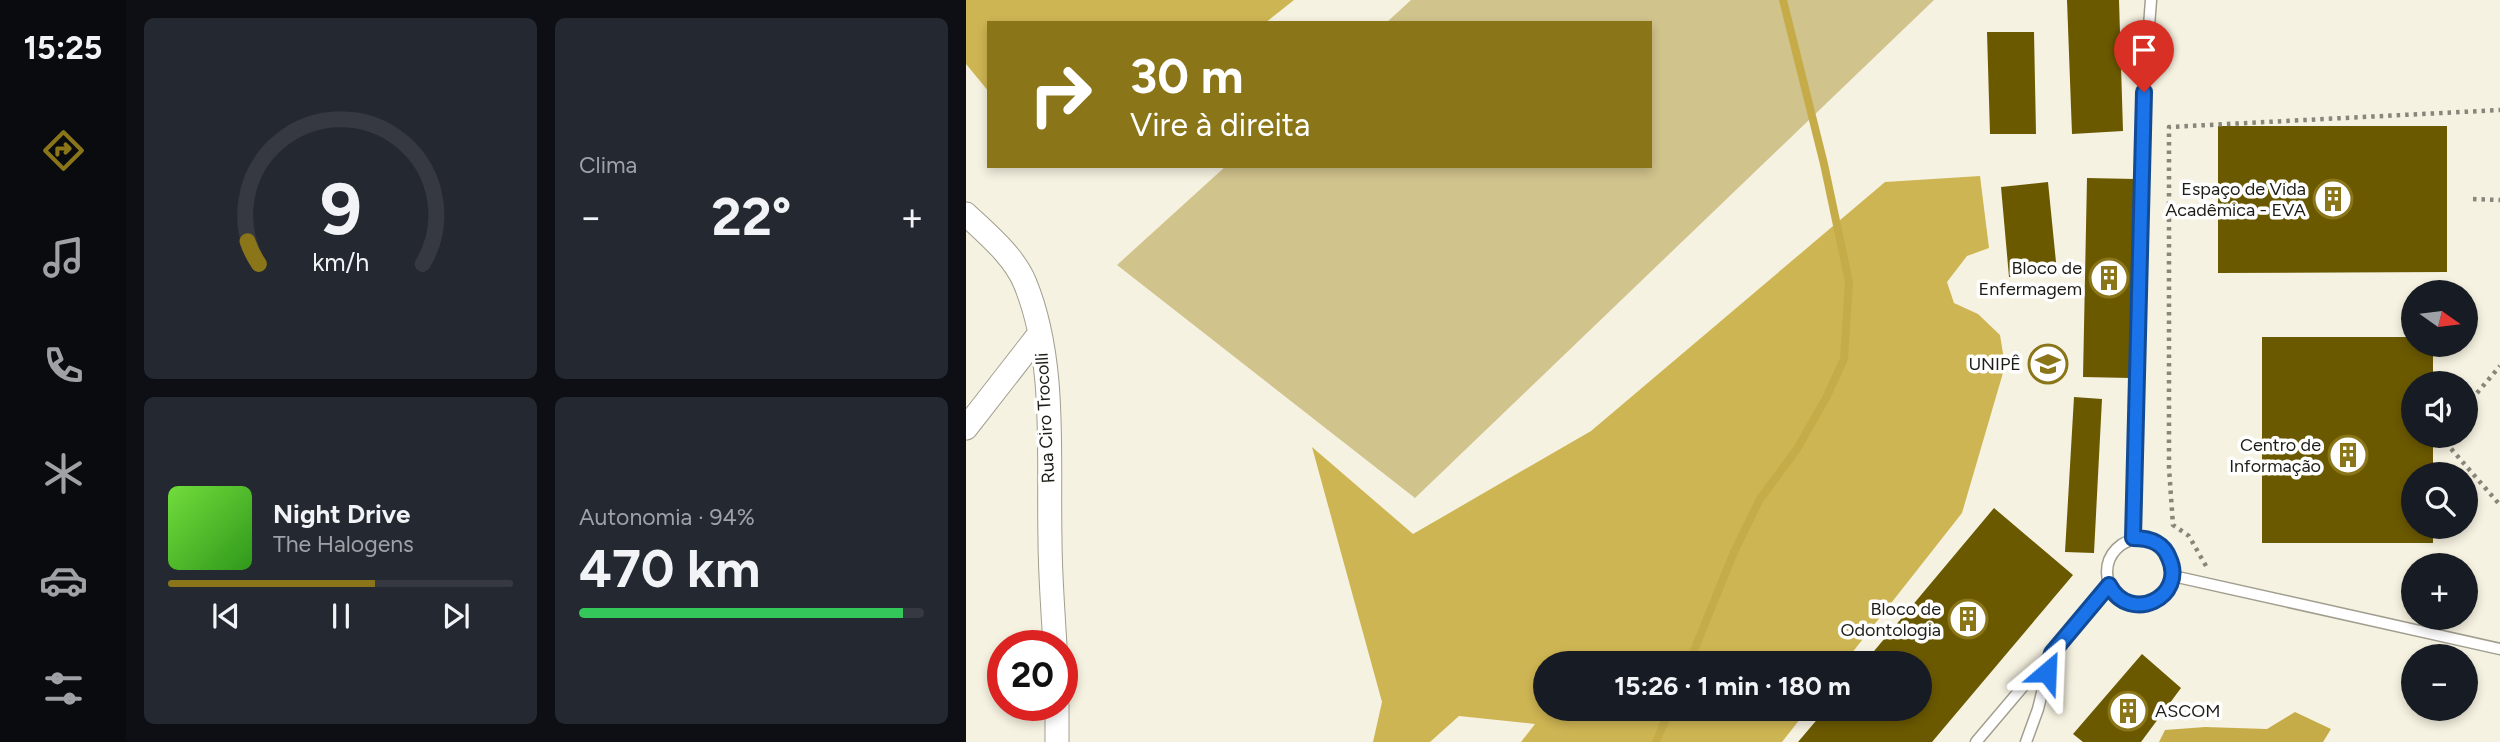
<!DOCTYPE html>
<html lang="pt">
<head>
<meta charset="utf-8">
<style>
  body { margin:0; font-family:Figtree,sans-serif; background:#242831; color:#f1f3f6; height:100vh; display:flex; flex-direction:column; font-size:26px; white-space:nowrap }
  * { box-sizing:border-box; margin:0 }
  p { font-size:23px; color:#9ea1a6 }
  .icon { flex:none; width:38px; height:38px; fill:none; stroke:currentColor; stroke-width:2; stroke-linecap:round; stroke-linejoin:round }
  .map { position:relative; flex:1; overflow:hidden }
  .drawer { display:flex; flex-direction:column; gap:18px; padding:18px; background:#0d0f14; width:840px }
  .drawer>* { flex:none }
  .top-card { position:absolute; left:21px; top:21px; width:665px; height:147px; border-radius:0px; box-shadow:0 4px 10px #0003; background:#8a7519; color:#fff; overflow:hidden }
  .needle { width:46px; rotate:104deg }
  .tools { position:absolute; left:1435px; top:280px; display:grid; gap:14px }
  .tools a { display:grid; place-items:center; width:77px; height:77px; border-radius:50%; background:#171b24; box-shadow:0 4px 10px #0003; font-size:35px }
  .speed { position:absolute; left:21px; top:630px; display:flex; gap:14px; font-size:35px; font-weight:700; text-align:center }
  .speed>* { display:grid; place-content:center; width:91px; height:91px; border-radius:50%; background:#171b24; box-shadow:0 4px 10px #0003; line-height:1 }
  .speed .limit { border:10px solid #d22; background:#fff; color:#111 }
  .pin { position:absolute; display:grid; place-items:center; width:60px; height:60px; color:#fff; margin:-72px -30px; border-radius:50% 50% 50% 0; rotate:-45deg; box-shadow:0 0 7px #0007 }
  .pin .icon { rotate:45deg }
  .me { position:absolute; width:77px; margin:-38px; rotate:26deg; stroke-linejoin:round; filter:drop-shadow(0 0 5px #0008) }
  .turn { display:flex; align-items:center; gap:24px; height:147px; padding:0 28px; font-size:32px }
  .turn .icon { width:91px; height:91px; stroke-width:2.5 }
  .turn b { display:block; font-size:49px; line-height:60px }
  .big { font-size:52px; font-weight:700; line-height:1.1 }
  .drawer .card { flex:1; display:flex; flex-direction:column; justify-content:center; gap:10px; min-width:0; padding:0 24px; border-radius:10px; background:#242831 }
  .drawer .dial { align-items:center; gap:0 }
  .dial svg { height:182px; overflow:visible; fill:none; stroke:#363941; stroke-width:7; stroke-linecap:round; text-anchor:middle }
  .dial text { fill:#f1f3f6; stroke:none }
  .song { display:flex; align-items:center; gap:21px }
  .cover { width:84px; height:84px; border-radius:10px; background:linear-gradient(135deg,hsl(100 70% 55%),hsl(110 70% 35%)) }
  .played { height:7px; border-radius:4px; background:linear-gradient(90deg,#8a7519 60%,#363941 60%) }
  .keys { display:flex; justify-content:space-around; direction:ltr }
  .heat { display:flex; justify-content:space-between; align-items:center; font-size:38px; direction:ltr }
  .charge { height:10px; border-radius:5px; background:linear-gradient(90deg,#34c759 94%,#363941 0) }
  .drawer .tiles { flex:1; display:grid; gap:18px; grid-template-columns:repeat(2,1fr) }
  .trip { position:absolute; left:567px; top:651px; width:399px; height:70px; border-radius:35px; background:#171b24; box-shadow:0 4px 10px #0003; font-weight:700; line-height:70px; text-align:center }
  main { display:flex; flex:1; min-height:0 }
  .tabs { display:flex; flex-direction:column; width:126px; justify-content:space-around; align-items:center; background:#090b0e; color:#9ea1a6 }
  .tabs .icon { width:49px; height:49px }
  .tabs .on { color:#8a7519 }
  .tabs b { font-size:32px; color:#f1f3f6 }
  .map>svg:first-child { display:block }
  .green { fill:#d1c38c }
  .forest { fill:#ceb553 }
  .water { fill:#c5ac49 }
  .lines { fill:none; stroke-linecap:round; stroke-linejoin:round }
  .stream { stroke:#c5ac49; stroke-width:8 }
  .building { fill:#6b5900 }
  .lane-casing { stroke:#a29e8f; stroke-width:13 }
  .street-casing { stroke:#a29e8f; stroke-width:25 }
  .path { stroke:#88857a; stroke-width:4.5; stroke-dasharray:3.5 5; stroke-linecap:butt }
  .lane { stroke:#fff; stroke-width:10 }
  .street { stroke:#fff; stroke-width:23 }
  .route-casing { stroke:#114b97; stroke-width:18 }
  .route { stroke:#1a73e8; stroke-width:12 }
  .labels { text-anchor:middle; stroke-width:7; stroke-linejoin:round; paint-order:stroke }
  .poi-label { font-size:18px; fill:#1e1d17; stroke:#fff; text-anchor:end }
  .street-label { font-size:18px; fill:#1e1d17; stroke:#fff }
</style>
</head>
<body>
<main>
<nav class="tabs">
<b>15:25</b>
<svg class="icon on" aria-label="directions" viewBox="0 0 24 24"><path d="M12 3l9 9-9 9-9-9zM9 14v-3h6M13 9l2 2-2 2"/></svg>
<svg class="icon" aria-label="music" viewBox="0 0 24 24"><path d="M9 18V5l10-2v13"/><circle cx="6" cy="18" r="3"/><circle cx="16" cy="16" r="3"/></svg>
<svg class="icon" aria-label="phone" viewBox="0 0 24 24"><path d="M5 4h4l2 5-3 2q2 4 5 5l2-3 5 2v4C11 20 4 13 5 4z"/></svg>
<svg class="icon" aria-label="climate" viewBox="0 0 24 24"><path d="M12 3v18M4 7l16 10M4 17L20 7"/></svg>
<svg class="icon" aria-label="car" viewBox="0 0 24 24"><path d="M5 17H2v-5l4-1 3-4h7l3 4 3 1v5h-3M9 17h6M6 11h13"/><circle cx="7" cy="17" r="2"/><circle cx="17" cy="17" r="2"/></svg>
<svg class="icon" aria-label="filters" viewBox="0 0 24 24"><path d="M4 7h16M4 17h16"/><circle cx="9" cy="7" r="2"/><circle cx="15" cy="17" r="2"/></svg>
</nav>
<section class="drawer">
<div class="tiles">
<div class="card dial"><svg viewBox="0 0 100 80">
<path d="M14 69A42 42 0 1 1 86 69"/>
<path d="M14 69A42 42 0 0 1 9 59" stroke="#8a7519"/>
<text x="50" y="56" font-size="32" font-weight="700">9</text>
<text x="50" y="72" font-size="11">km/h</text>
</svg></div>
<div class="card"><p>Clima</p>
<div class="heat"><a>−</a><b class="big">22°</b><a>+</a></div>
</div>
<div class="card">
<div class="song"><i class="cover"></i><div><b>Night Drive</b><p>The Halogens</p></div></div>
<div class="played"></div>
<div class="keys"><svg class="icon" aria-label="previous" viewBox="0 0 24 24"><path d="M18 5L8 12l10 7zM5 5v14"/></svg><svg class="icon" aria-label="pause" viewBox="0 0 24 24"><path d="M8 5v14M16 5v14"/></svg><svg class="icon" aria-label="next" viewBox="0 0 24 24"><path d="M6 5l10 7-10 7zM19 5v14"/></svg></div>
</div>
<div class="card"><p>Autonomia · 94%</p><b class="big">470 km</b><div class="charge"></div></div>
</div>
</section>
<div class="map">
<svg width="1534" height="742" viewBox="0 0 1534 742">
  <rect width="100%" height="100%" fill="#f6f2e1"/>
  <path class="green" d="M445 0H968L449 498 151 265 260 166H684V23H420Z"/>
  <path class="forest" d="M0 0H328L299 23H23V92L0 64Z
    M1014 176 1023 248 1001 256 981 282 988 303 1012 314 1034 335 1039 366 996 513 878 663H579V709H842L816 742H555L569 724 493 716 464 742H407L416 702 346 447 447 534 625 431 919 182Z"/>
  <path class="water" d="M1329 712 1365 729 1357 742H1193L1199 730 1239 727 1301 729Z"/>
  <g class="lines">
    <path class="stream" d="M723 663 768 552 794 499 831 449 860 398 878 359 883 282 858 164 817 0
      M690 742 704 709"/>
  </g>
  <path class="building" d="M1101 0H1153L1157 131 1106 134Z
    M1021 32H1068L1070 134H1024Z
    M1252 126H1481V272L1252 273Z
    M1121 178 1169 179 1164 378 1117 377Z
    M1082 182 1091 272 1043 277 1035 187Z
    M1296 337H1447V345H1467V383H1447V436H1467V474H1447V527H1467V543H1296Z
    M1108 397 1136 399 1128 553 1099 552Z
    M1028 508 1107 575 966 742H832L860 709H954V663H898Z
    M1176 654 1215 688 1175 742H1117L1107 734Z"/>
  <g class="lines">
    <defs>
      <path id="lane" d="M1167 538 1178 92 1185 0
        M1141 572a33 33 0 1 1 66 0a33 33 0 1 1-66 0Z
        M1207 576 1534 649
        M1010 742 1143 585
        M1060 742 1072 709 1085 656"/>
      <path id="street" d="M0 214C21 234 48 256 59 283 91 361 82 456 84 538 84 574 87 610 89 646
        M0 428 74 333
        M91 705V742"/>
    </defs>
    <use href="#lane" class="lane-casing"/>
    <use href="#street" class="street-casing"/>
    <path class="path" d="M1507 199 1534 200
      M1500 406 1534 366
      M1474 436 1534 505
      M1240 566 1223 536 1207 525 1203 468V127L1534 110"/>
    <use href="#lane" class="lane"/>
    <use href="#street" class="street"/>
  </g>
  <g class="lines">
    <defs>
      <path id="route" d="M1081 672 1086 653 1143 585C1164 625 1221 597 1203 558 1197 542 1183 538 1167 538L1178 92"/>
    </defs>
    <use href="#route" class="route-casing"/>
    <use href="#route" class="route"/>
  </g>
  <defs>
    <symbol id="building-ring" viewBox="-11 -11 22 22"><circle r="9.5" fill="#fff" stroke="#8a7519" stroke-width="1.5"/><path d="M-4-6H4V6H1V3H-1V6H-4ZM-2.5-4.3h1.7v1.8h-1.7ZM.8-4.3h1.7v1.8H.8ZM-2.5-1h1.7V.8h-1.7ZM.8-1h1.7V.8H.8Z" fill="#8a7519"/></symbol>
    <symbol id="university-ring" viewBox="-11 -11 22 22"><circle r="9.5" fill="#fff" stroke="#8a7519" stroke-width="1.5"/><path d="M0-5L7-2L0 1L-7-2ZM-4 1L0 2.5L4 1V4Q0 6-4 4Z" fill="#8a7519"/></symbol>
  </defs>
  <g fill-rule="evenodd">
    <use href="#building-ring" x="1345" y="177" width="44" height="44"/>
    <use href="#building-ring" x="1121" y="256" width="44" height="44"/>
    <use href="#university-ring" x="1060" y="342" width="44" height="44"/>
    <use href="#building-ring" x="1360" y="433" width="44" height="44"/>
    <use href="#building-ring" x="980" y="597" width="44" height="44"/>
    <use href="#building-ring" x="1140" y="689" width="44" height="44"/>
  </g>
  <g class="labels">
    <g class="poi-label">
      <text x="1340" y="195">Espaço de Vida<tspan x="1340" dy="21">Acadêmica - EVA</tspan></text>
      <text x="1116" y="274">Bloco de<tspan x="1116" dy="21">Enfermagem</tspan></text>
      <text x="1055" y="370">UNIPÊ</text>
      <text x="1355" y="451">Centro de<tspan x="1355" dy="21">Informação</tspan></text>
      <text x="975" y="615">Bloco de<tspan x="975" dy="21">Odontologia</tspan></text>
      <text x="1189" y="717" text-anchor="start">ASCOM</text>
    </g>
    <g class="street-label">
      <text transform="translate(79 418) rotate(-93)" y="6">Rua Ciro Trocolli</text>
    </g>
  </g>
</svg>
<div class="tools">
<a><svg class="needle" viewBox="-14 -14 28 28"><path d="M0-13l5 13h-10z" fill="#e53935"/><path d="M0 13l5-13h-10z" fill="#9ea1a6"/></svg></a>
<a><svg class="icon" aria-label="sound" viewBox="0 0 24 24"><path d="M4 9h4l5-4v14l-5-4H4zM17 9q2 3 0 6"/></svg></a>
<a><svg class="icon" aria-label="search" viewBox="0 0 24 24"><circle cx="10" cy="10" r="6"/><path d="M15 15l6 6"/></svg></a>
<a>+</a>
<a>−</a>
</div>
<div class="speed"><div class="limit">20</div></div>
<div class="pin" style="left:1178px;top:92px;background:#d93025"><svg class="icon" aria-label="arrive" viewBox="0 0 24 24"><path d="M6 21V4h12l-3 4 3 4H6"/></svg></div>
<svg class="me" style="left:1081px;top:672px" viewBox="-20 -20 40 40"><path d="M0-17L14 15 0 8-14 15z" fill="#1a73e8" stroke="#fff" stroke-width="4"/></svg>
<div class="trip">15:26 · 1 min · 180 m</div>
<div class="top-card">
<div class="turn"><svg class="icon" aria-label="right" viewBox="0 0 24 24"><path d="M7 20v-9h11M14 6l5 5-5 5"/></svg><div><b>30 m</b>Vire à direita</div></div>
</div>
</div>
</main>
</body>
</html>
